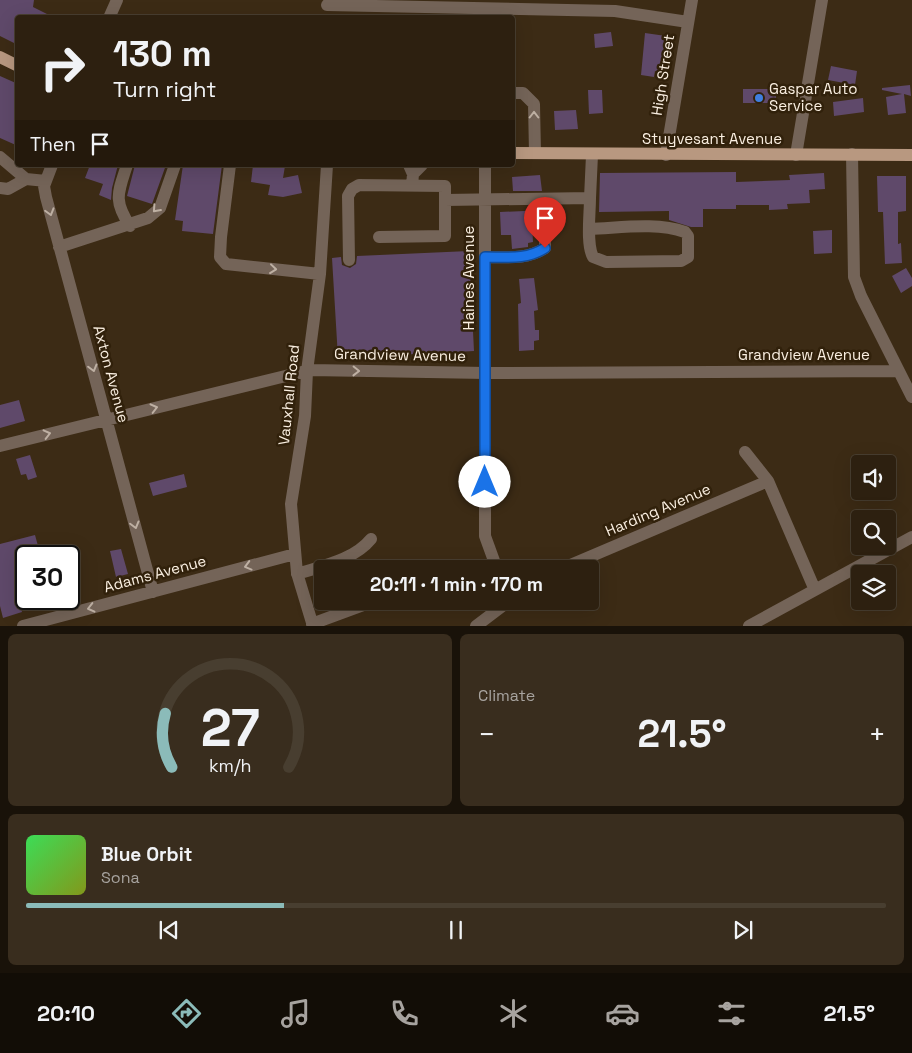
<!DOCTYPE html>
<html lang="en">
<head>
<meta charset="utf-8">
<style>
  body { margin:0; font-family:"Space Grotesk",sans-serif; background:#392d1e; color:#f1f3f6; height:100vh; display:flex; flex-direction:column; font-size:19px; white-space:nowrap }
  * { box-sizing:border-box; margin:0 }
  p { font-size:16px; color:#a7a39f }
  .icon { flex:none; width:28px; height:28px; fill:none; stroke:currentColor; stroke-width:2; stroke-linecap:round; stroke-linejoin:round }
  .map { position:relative; height:626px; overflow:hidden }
  .details { display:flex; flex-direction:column; gap:8px; padding:8px; background:#191209; flex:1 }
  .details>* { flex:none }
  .top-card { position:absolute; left:15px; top:15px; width:500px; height:152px; border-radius:5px; box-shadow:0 5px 20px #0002,0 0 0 1px #483e30; background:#2d2010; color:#f1f3f6; overflow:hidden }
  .fabs { position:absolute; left:851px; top:455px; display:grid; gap:10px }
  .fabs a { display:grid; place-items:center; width:45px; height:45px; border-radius:5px; background:#2d2010; box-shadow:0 5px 20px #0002,0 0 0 1px #483e30; font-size:25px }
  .speed { position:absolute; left:15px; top:545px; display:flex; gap:10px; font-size:25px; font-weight:700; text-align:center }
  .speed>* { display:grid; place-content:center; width:65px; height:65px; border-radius:50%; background:#2d2010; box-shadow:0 5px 20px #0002,0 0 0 1px #483e30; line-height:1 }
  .speed .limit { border:2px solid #111; border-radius:8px; background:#fff; color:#111 }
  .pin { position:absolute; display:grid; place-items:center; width:42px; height:42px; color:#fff; margin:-51px -21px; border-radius:50% 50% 50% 0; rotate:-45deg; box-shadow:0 0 5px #0007 }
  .pin .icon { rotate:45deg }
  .me { position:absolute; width:55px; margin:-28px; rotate:0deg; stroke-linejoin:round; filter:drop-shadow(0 0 4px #0008) }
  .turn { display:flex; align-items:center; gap:18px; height:105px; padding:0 15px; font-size:22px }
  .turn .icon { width:65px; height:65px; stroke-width:2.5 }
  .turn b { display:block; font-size:35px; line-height:42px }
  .then { display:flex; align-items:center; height:48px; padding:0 15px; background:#0003; gap:10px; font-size:19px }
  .big { font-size:38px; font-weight:700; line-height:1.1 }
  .details .widget { flex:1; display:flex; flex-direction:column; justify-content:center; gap:8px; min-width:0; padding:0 18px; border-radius:8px; background:#392d1e }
  .details .dial { align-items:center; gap:0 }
  .dial svg { height:130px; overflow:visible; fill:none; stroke:#483e30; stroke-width:7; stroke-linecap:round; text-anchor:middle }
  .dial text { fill:#f1f3f6; stroke:none }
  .song { display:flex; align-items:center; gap:15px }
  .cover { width:60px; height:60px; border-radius:8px; background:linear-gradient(135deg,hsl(130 70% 55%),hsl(70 70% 35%)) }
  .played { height:5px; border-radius:2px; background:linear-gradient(90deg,#8bbbb9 30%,#483e30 30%) }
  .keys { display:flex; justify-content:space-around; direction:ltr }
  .heat { display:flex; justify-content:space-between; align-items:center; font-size:28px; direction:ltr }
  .details .tiles { flex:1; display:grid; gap:8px; grid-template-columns:1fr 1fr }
  .widget:last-child { grid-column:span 2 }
  .trip { position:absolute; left:314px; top:560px; width:285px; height:50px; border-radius:5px; background:#2d2010; box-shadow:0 5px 20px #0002,0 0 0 1px #483e30; font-weight:700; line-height:50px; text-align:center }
  .menu { display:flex; height:80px; justify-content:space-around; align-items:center; background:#120d06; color:#a7a39f }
  .menu .icon { width:35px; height:35px }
  .menu .selected { color:#8bbbb9 }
  .menu b { font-size:22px; color:#f1f3f6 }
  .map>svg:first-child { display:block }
  .building { fill:#5f496a }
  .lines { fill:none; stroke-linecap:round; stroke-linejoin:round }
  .minor { stroke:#746458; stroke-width:12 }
  .major { stroke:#b89880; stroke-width:12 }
  .oneway { stroke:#beb0a3 }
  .route-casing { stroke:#114b97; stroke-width:12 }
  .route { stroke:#1a73e8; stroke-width:9 }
  .shop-dot { fill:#3f7fe0; stroke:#31210b; stroke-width:2 }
  .labels { text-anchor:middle; stroke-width:5; stroke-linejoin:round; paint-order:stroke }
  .street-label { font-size:15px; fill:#faefe1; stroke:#31210b }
  .poi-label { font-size:15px; fill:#faefe1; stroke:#31210b; text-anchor:start }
</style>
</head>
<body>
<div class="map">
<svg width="912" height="626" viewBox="0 0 912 626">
  <rect width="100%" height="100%" fill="#3c2b15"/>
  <path class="building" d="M0 0H34L33 7 55 18H18V45L0 36Z
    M611 32 613 46 595 48 594 34Z
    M645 33 666 36 660 72 655 71 654 77 641 75Z
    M831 66 857 71 855 85 828 80Z
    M0 76 18 84V146L0 138Z
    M910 85 911 96 904 94 906 113 888 115 886 97 902 94 882 90V88Z
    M743 89H776V103H743Z
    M588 90H602L603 113 589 114Z
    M863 98 864 112 834 116 833 102Z
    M576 110 578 129 555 130 554 111Z
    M90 165H118L112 188 111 200 99 195 103 184 85 178Z
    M135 165H166L152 204 127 196Z
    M183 165H222L213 234 182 231 183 221 175 220Z
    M253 165 285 166 283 178 298 175 302 193 283 197 268 195 270 185 251 182Z
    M736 172V182L790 180 789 175 824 173 825 189 809 190 810 203 787 204 788 209 769 210V205H736V209H703V227H691L669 220V211L599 212 600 173Z
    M540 175 542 191H513L512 177Z
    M877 176H906V211L898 212V244L901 243 902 263 885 264 883 212H878Z
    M547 210V221L532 222 533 242 528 243V247L512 249 511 235H501L500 212Z
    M832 230V253L814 254 813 231Z
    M469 251 474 351 338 358 332 258 341 257 342 265 350 268 356 264 357 256Z
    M906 268 912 278V286L901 293 892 276Z
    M534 278 538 310 534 311 535 330H539V340L534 341V350L519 351 518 304 521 303 519 279Z
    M19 400 25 421 0 428V405Z
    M30 455 37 477 28 480 26 474 21 475 16 459Z
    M184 474 187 487 153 496 149 483Z
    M35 535 40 553 23 558 26 577 21 579 25 594 18 595 22 612 3 618 0 606V544Z
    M121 549 128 574 116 577 110 551Z"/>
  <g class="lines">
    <path class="minor" d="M327 5 615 11 688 22
      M109 18 117 0
      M512 93H523L534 104 535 153
      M852 154 854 277 861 296 912 397
      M666 155 692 0
      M796 155 822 0
      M0 157 26 179 46 181
      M52 165 44 186 46 197 153 592
      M127 165C118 193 113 200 130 226
      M230 165 221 237 220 257 226 264 320 274
      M409 165 413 174 412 186
      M485 165V536L497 569
      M413 174 422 165
      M0 188 8 189 26 179
      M590 229C620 228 656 222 685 232L688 236V257L681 261 606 262 593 257C586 244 590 214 590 198
      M379 237 445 236V200
      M59 247 148 218 160 208 175 165
      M485 257C506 257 527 260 545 248V235
      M349 260 348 196 352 189 359 185 445 186V200L590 198 592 155
      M0 446 310 370 486 373 898 371
      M745 452 768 481 815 590
      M561 569 768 481
      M297 574C322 566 354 560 371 539
      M312 624 374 601
      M23 626 295 554
      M313 626 297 573 291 504 305 416 307 371 320 274 327 165
      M476 626 509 601
      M749 626 912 537"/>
    <path class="major" d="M0 57 18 66
      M512 153 912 155"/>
  </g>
  <defs><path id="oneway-chevron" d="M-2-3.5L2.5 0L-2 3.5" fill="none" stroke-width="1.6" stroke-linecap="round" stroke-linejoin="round" transform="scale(1.25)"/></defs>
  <g class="oneway">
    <use href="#oneway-chevron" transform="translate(534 115) rotate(-90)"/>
    <use href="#oneway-chevron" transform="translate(156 209) rotate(132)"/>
    <use href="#oneway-chevron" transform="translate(50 212) rotate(74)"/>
    <use href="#oneway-chevron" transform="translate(273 269) rotate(6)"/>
    <use href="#oneway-chevron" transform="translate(93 368) rotate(75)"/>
    <use href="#oneway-chevron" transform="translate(356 371) rotate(1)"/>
    <use href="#oneway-chevron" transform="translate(154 408) rotate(-14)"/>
    <use href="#oneway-chevron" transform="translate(47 434) rotate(-14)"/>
    <use href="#oneway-chevron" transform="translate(135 525) rotate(75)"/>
    <use href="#oneway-chevron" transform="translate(248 566) rotate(165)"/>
    <use href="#oneway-chevron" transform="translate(91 608) rotate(166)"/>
  </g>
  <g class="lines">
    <defs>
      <path id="route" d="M485 482V257C506 257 527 260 545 248"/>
    </defs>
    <use href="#route" class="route-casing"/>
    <use href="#route" class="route"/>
  </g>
  <circle class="shop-dot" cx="759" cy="98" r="5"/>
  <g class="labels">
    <g class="street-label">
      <text transform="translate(663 75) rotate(-81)" y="5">High Street</text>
      <text x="712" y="144">Stuyvesant Avenue</text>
      <text transform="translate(469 278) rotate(-90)" y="5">Haines Avenue</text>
      <text transform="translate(400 355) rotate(1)" y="5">Grandview Avenue</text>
      <text x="804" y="360">Grandview Avenue</text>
      <text transform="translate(111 374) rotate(75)" y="5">Axton Avenue</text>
      <text transform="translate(289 395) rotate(-84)" y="5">Vauxhall Road</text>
      <text transform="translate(658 510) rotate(-23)" y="5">Harding Avenue</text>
      <text transform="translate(155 574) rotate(-15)" y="5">Adams Avenue</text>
    </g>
    <g class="poi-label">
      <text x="769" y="94">Gaspar Auto<tspan x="769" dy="17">Service</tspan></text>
    </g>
  </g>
</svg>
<div class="fabs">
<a><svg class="icon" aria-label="sound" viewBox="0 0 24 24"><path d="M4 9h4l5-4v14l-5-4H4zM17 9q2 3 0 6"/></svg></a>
<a><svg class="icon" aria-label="search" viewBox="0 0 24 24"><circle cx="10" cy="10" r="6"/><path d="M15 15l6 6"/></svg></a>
<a><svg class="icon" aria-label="layers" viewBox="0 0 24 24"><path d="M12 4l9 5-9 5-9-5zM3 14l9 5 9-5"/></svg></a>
</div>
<div class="speed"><div class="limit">30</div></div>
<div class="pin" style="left:545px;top:248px;background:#d93025"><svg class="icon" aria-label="arrive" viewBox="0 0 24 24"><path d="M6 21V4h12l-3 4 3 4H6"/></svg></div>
<svg class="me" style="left:485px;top:482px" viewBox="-20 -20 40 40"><circle r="19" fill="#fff"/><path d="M0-13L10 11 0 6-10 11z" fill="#1a73e8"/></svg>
<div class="trip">20:11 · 1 min · 170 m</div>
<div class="top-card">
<div class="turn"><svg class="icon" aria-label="right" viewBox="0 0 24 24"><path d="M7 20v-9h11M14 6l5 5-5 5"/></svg><div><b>130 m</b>Turn right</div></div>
<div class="then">Then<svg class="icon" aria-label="arrive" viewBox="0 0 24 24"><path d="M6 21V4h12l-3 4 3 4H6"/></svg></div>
</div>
</div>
<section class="details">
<div class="tiles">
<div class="widget dial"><svg viewBox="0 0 100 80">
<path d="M14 69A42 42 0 1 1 86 69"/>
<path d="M14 69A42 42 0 0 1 10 36" stroke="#8bbbb9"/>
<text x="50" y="56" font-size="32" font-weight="700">27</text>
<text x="50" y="72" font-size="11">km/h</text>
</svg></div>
<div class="widget"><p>Climate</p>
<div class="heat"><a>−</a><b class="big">21.5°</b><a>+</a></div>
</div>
<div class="widget">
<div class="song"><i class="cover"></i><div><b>Blue Orbit</b><p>Sona</p></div></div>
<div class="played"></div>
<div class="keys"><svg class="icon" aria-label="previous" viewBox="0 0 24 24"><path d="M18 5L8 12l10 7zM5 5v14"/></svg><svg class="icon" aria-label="pause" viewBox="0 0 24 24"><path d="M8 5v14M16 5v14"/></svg><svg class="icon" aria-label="next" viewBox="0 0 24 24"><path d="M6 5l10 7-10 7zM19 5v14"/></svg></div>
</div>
</div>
</section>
<nav class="menu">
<b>20:10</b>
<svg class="icon selected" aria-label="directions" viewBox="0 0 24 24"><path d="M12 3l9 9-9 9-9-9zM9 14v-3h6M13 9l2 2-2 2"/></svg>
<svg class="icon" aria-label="music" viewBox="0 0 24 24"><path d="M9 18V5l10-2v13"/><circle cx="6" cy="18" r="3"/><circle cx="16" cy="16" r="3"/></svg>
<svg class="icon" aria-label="phone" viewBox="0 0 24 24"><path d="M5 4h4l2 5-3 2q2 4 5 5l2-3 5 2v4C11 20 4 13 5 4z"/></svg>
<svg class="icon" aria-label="climate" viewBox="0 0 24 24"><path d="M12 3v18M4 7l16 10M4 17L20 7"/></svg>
<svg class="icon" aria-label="car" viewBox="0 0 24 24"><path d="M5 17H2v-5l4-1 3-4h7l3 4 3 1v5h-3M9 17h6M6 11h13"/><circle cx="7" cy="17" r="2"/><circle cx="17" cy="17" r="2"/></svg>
<svg class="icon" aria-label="filters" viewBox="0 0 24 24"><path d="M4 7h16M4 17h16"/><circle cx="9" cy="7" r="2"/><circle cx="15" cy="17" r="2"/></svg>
<b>21.5°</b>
</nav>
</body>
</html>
